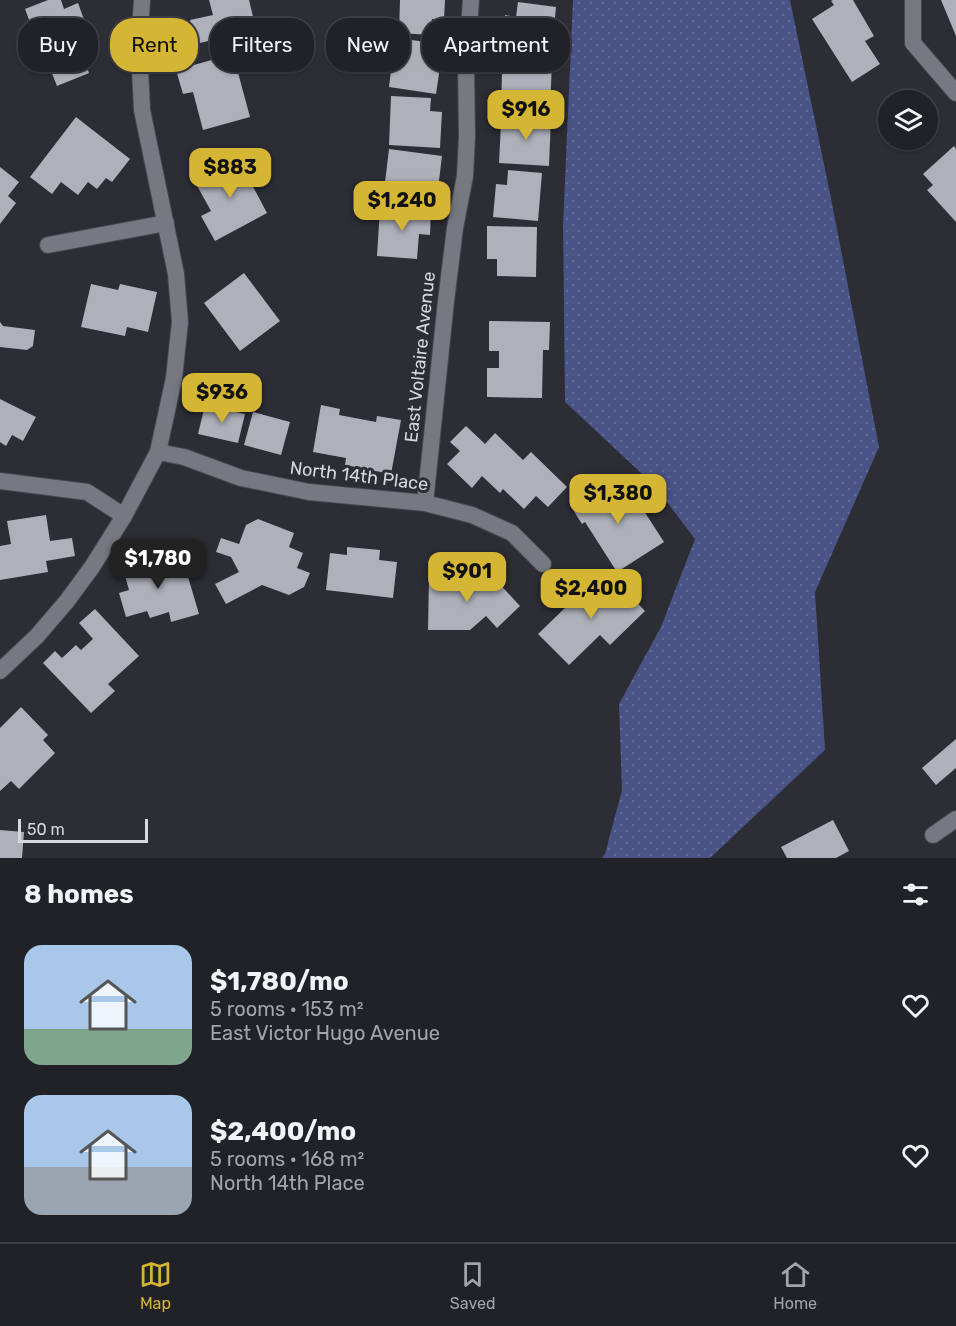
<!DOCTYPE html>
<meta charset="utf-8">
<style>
body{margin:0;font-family:Rubik,sans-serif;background:#292a30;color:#f1f3f6;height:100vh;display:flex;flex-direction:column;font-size:22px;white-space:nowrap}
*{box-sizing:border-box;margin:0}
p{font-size:20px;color:#a2a4a8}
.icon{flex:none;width:33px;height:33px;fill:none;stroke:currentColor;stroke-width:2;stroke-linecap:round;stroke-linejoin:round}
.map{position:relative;height:858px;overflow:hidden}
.details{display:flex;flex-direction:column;background:#212228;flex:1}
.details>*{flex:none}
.guide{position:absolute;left:18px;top:18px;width:600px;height:54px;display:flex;gap:12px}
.fabs{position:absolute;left:878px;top:90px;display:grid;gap:12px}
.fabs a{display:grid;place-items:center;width:60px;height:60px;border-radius:50%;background:#212228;box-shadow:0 2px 4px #0004,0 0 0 2px #3e3f45;font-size:30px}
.scale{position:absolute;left:18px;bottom:15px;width:130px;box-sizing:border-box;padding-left:6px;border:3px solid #d7d8dd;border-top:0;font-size:16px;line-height:21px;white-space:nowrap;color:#d7d8dd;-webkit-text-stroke:4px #2c2d35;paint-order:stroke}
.price{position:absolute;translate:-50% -51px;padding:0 14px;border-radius:12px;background:#d5b534;color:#111;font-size:20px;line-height:39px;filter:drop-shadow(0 2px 3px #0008)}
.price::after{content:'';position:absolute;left:50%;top:36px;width:18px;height:14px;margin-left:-9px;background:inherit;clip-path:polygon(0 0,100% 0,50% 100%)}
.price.current{background:#222;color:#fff}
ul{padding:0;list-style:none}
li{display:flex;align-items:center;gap:18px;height:150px;padding:0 24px}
li span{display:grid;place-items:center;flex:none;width:168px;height:120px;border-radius:18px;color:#555}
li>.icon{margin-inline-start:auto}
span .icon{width:72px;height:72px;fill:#fffc;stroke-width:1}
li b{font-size:26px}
h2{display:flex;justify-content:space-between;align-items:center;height:72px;padding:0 24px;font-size:26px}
.tag{padding:0 21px;border-radius:24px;background:#212228;box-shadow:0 2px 4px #0004,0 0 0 2px #3e3f45;font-size:21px;line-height:54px}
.tag.current{background:#d5b534;color:#111}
.tabs{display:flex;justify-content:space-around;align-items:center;height:84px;border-top:2px solid #3e3f45;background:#212228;font-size:16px;color:#a2a4a8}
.tabs a{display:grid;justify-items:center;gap:3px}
.tabs .current{color:#d5b534}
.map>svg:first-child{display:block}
.grass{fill:url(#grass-dots)}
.building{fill:#aeb0ba}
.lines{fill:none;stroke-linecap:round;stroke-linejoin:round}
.minor-casing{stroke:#47484e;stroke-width:18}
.minor{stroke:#777982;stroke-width:16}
.labels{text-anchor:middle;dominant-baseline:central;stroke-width:6;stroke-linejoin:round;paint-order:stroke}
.street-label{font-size:18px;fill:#d7d8dd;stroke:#2c2d35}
</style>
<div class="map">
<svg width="956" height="858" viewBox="0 0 956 858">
<defs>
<pattern id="grass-dots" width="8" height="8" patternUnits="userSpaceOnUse" patternTransform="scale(1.5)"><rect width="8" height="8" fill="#495385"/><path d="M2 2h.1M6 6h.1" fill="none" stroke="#626b96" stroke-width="1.8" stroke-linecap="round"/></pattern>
</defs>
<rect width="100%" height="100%" fill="#2c2d35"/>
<path class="grass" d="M573,0H790L831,198L879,447L815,592L825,750L710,858H602L605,854L622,790L619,704L661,627L695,539L654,485L565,402L563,225Z"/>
<g class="building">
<path d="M48,0H61L64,9L78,3L90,36L87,37L93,55L84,59L89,73L57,86L51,71L43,74L37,58L48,54L41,34L35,36L25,9Z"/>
<path d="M209,0H249L256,29L196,44L190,20L213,15Z"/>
<path d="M400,0H445L444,20L432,19L431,35L399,33Z"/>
<path d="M833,0H853L874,36L865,41L880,64L852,82L812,19L834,5L831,1Z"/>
<path d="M941,0H956V36Z"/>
<path d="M518,2L556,7L551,57L501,50L505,15L516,17Z"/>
<path d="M395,38L427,42L425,52L442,54L436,94L389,87Z"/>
<path d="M233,54L250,117L203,130L193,92L183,94L176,70Z"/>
<path d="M516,60L552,61L550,110L501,108L502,73L516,74Z"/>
<path d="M391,96L431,98L430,111L442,112L440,148L389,145Z"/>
<path d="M514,115L551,117L549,166L499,163L501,123L513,124Z"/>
<path d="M76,117L130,159L112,182L106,178L97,189L88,182L78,195L61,182L52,194L30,177Z"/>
<path d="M954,146L956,149V222L927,190L933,185L923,174Z"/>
<path d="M389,149L442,156L436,205L383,199Z"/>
<path d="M243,156L254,176L249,179L267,213L215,241L201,216L211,211L195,182Z"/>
<path d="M0,167L19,182L8,196L16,203L0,224Z"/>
<path d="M508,170L542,173L538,221L493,217L496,184L507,185Z"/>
<path d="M380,208L431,211L430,235L419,234L417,259L377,256Z"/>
<path d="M487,226L537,227L536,277L497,276V259H487Z"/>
<path d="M244,273L280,321L240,351L204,303Z"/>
<path d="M91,284L118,290L120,284L157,292L148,332L127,327L125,336L81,327Z"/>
<path d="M489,321L550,322L549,350H543L542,398L487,397V368H499V351H489Z"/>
<path d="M0,322L3,326L35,330L33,346L27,350L0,347Z"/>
<path d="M0,399L36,417L23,441L12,435L6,446L0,442Z"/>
<path d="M205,405L245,414L238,443L198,434Z"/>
<path d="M321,405L340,409L339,415L376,422L377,416L401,420L391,474L345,465L346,458L313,452Z"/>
<path d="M253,412L290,422L281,455L244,445Z"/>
<path d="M466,426L485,444L495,433L523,460L531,452L567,487L548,507L536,496L524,509L503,489L500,493L482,476L472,488L447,464L460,451L450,442Z"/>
<path d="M605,482L617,500L631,491L664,542L617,572L585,522L582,524L570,505Z"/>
<path d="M46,515L50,541L72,538L75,556L46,561L48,572L0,580V546L11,544L7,521Z"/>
<path d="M258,519L294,533L289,547L303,553L297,568L310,573L304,587L289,595L262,585L226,604L215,584L239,572L231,557L216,552L221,538L239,544L246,525Z"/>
<path d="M347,547L380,550L379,560L397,562L393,598L326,590L330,553L347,555Z"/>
<path d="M173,555L178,572L186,570L199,614L171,622L169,612L150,618L147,611L126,617L119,593L129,590L122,565L154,556L155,561Z"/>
<path d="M481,567L485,572L476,580L483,588L494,578L520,606L497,628L486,616L470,630H428L429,576L462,577L466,581Z"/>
<path d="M597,577L611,592L619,584L645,611L610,645L600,635L569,665L538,634Z"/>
<path d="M95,609L139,656L108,684L115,691L91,713L43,663L55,651L62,658L76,645L81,650L93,639L79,623Z"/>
<path d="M21,707L48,735L43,740L55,753L19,789L11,781L0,791V728Z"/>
<path d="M956,739V768L936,785L922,768Z"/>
<path d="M833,820L849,851L836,858H787L781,847Z"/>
<path d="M0,830L24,832L22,858H0Z"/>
</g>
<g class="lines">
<g class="minor-casing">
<g id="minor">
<path d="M913,0V43L956,93"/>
<path d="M48,245L166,223"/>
<path d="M158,452L184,457L241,478L309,492L425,503L472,515L512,533L543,564"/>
<path d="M0,481L87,492L124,516"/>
<path d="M425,503L446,301L455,228L465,176L467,136L466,66L471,0"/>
<path d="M0,671L37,636L67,601L92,567L124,516L158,452L174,378L180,322L176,274L142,110L139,48L142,0"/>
<path d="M933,835L956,819"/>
</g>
</g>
<use href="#minor" class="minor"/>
</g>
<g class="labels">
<g class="street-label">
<text transform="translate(420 357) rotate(-84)">East Voltaire Avenue</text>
<text transform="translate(359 476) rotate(7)">North 14th Place</text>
</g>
</g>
</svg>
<div class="fabs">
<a><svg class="icon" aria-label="layers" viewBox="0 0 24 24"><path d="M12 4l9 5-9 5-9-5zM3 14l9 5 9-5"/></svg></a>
</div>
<div class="scale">50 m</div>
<b class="price" style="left:526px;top:141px">$916</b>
<b class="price" style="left:230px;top:199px">$883</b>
<b class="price" style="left:402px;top:232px">$1,240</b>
<b class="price" style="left:222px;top:424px">$936</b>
<b class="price" style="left:618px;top:525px">$1,380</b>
<b class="price current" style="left:158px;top:590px">$1,780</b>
<b class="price" style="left:467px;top:603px">$901</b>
<b class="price" style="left:591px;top:620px">$2,400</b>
<div class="guide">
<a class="tag">Buy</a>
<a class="tag current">Rent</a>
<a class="tag">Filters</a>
<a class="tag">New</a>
<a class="tag">Apartment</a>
</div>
</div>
<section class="details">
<h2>8 homes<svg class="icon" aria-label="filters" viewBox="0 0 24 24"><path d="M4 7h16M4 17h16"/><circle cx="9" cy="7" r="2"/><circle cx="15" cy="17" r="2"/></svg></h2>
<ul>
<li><span style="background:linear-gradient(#a9c7e8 70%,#7fa58c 0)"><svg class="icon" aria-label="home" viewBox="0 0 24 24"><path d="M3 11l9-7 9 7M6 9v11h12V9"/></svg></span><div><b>$1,780/mo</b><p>5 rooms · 153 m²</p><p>East Victor Hugo Avenue</p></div><svg class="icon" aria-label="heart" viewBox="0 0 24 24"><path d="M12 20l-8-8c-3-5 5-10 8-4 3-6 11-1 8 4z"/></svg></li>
<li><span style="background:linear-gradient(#a9c7e8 60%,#9aa5b1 0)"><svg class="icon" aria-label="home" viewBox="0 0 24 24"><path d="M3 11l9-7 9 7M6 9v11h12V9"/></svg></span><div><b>$2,400/mo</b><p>5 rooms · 168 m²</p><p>North 14th Place</p></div><svg class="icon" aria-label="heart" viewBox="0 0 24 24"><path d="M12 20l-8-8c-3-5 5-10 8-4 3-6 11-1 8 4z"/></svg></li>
</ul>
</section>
<nav class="tabs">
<a class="current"><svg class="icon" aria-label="map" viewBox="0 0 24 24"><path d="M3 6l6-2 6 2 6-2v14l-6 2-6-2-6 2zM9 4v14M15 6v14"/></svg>Map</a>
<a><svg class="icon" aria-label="saved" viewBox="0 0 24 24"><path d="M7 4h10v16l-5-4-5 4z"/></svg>Saved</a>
<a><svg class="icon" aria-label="home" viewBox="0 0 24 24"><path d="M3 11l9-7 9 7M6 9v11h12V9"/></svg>Home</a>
</nav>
